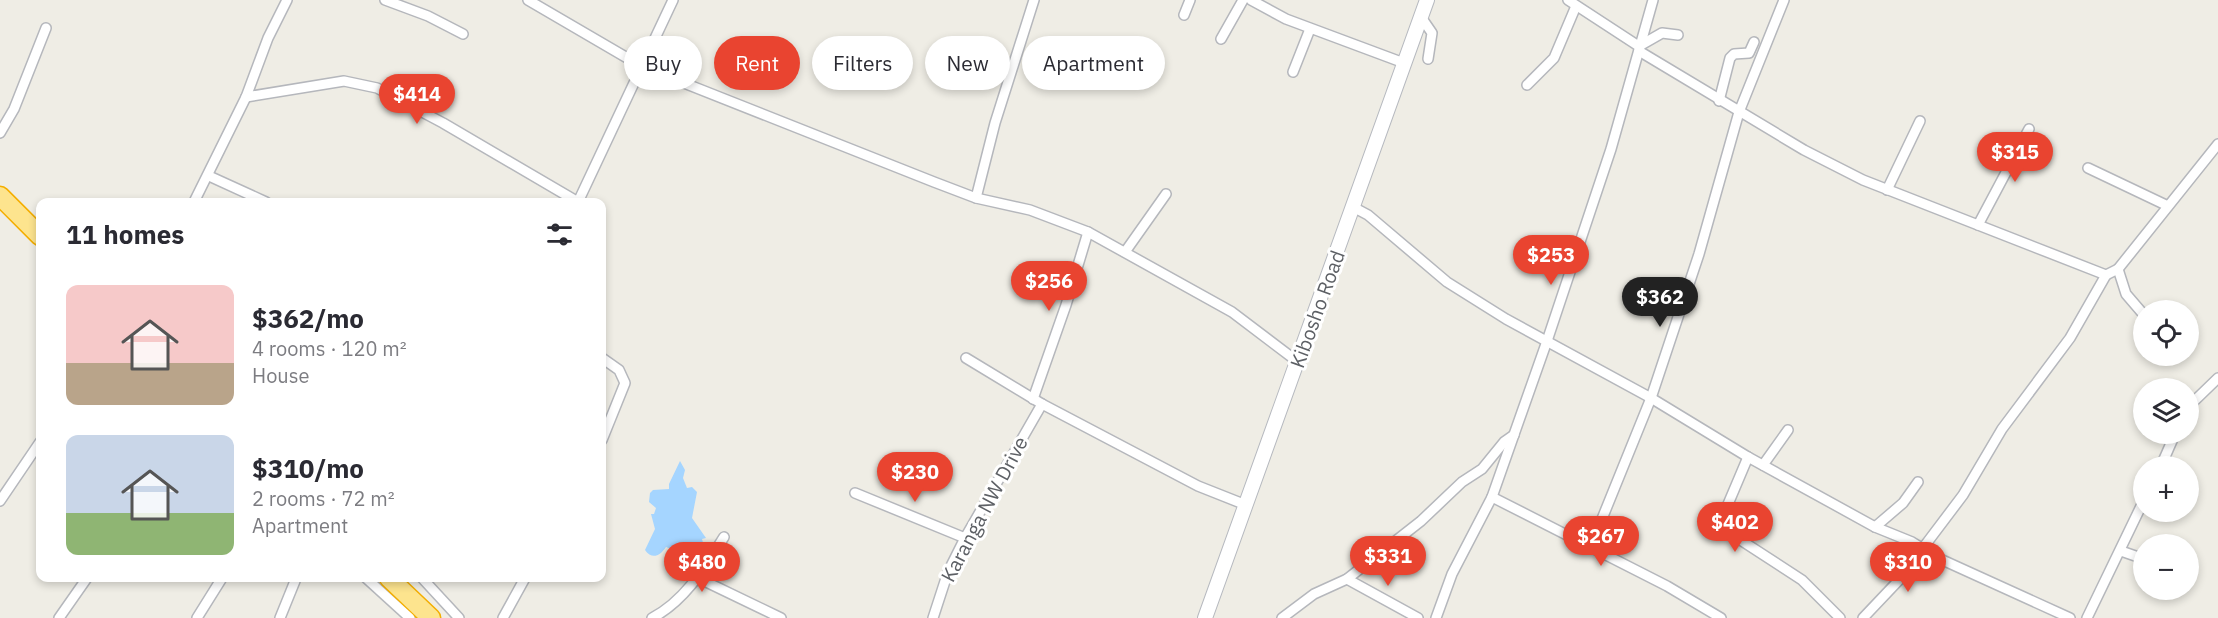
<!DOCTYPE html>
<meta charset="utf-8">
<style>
body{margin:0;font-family:"IBM Plex Sans",sans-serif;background:#f2f2f3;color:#2b2b33;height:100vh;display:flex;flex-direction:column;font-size:22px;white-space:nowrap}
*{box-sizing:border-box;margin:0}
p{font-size:20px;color:#7c7c81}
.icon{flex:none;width:33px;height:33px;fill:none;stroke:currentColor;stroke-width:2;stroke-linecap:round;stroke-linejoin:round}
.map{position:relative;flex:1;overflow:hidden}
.drawer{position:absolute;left:36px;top:198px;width:570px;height:384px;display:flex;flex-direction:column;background:#fff;border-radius:12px;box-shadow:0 3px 9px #0003}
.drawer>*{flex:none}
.hud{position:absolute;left:624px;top:36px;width:570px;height:54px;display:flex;gap:12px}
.controls{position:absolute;left:2133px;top:300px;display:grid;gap:12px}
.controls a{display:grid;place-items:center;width:66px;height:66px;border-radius:50%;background:#fff;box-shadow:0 3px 9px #0003;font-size:30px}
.price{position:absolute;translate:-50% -51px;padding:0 14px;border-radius:21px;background:#e94430;color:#fff;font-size:20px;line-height:39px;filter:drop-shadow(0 2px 3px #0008)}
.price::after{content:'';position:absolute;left:50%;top:36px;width:18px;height:14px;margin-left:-9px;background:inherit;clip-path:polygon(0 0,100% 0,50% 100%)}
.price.active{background:#222;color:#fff}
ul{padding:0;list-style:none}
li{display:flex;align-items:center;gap:18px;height:150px;padding:0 30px}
li span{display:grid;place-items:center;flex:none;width:168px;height:120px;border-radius:12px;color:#555}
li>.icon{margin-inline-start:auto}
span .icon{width:72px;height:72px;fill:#fffc;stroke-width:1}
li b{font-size:26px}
h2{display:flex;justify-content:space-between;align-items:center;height:72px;padding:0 30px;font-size:26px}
.tag{padding:0 21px;border-radius:27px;background:#fff;box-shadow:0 3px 9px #0003;font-size:21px;line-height:54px}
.tag.active{background:#e94430;color:#fff}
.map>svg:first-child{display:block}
.water{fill:#a5d5ff}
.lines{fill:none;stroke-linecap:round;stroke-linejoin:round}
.street-casing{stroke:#b5b7bc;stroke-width:12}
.secondary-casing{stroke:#b6b9bf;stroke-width:16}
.highway-casing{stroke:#f4ae00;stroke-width:21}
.street{stroke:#fff;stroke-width:9}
.secondary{stroke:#fff;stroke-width:14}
.highway{stroke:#fde48e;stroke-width:18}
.labels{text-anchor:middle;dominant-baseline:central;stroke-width:6;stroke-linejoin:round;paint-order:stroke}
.street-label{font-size:20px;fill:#5d6065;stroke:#fff}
</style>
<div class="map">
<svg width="2218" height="618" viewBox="0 0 2218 618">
<rect width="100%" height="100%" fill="#efede5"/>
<path class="water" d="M680,461L685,470L683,478L687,488L692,487L697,492L692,518L706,538L702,539L705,550L700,557L692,547L688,549L682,545L676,551L666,547C660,556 652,560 645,550L655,529L651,514H654L656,508L649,502L650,493L653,490L669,489V484Z"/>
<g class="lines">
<g class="street-casing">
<g id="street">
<path d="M385,0L428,16L463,34"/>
<path d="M528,0L641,66L934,182L976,198L1030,210L1088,232L1232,312L1298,362"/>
<path d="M1251,0L1286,19L1404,63"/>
<path d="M1568,0L1640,47"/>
<path d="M1184,15L1190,0"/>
<path d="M1421,17L1432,33L1428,59"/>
<path d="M1221,39L1243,0"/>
<path d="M1641,45L1662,33L1678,35"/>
<path d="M1639,51L1804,150L1863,180L2106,275L2118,269L2218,144"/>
<path d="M1293,72L1310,29"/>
<path d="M1527,85L1554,58L1576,6"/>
<path d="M246,97L344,81L377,88L443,123L578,202"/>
<path d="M1719,101L1730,58L1734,54L1749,53L1754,42"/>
<path d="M0,133L14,109L46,28"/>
<path d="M2088,168L2168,206"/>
<path d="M209,176L266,202"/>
<path d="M1887,190L1920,121"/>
<path d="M976,198L995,123L1034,0"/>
<path d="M194,202L246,97L268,38L287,0"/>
<path d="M578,202L673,0"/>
<path d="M1353,207L1368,215L1447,282L1506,319L1651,398L1748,457L1875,527L1912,542L1938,558L2070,618"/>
<path d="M1978,225L2029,129"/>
<path d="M1125,252L1166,194"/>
<path d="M2118,269L2126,294L2144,315"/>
<path d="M602,358L619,370L625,383L602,440"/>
<path d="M966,358L1042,404L1198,486L1246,505"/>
<path d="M1033,399L1066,305L1088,232"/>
<path d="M2188,407L2218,378"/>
<path d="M1748,457L1723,516L1722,528L1802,580L1840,618"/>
<path d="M1763,465L1788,430"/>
<path d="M2161,466L2175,434"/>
<path d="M855,493L965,538"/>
<path d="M1492,497L1667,586L1721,618"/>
<path d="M0,501L40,442"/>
<path d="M1875,527L1903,503L1918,482"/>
<path d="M1591,546L1651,398L1699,254L1739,112L1784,0"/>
<path d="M2121,551L2144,559"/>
<path d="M366,578L410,618"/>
<path d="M422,578L459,618"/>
<path d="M698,578L781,618"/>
<path d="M1347,579L1418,618"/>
<path d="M59,618L87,578"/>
<path d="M197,618L222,578"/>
<path d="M280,618L295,581"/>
<path d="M503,618L525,578"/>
<path d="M652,618C685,601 705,567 724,537"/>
<path d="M933,618L948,572L965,538L1042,404"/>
<path d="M1282,618L1314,594L1347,579L1421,521L1462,482L1482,469L1504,442L1514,435"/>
<path d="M1436,618L1452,574L1492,497L1547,341L1611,149L1653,0"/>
<path d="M1863,618L1918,560L1923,548L1963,495L2002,429L2070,338L2106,275"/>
<path d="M2087,618L2144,500"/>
</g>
</g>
<g class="secondary-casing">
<path id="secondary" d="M1205,618L1427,0"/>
</g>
<g class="highway-casing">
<g id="highway">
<path d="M0,196L40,236"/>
<path d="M389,578L431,618"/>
</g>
</g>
<use href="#street" class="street"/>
<use href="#secondary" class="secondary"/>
<use href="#highway" class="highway"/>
</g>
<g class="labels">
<g class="street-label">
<text transform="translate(1317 309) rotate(-70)">Kibosho Road</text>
<text transform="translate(984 509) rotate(-62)">Karanga NW Drive</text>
</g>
</g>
</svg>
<div class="controls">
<a><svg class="icon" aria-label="locate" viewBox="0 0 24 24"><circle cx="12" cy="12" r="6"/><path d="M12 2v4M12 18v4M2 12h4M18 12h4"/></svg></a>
<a><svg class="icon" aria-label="layers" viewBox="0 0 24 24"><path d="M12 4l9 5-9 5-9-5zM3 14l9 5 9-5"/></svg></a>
<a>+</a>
<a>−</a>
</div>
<b class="price" style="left:417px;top:125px">$414</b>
<b class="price" style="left:2015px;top:183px">$315</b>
<b class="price" style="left:1551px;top:286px">$253</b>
<b class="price" style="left:1049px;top:312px">$256</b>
<b class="price active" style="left:1660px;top:328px">$362</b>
<b class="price" style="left:915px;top:503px">$230</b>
<b class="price" style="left:1735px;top:553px">$402</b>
<b class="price" style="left:1601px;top:567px">$267</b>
<b class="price" style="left:1388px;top:587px">$331</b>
<b class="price" style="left:702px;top:593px">$480</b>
<b class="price" style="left:1908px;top:593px">$310</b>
<div class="hud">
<a class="tag">Buy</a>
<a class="tag active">Rent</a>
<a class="tag">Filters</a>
<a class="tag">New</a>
<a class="tag">Apartment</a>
</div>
<section class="drawer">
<h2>11 homes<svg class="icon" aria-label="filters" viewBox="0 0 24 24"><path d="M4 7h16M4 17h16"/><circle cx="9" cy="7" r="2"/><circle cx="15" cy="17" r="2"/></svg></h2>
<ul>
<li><span style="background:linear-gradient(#f6c9c9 65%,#b9a48a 0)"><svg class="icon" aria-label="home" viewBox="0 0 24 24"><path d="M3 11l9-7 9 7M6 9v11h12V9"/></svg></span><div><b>$362/mo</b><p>4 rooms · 120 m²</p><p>House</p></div></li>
<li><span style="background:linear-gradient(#c9d6e8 65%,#8fb573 0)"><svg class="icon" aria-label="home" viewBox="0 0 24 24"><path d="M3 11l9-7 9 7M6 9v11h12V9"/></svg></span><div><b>$310/mo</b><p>2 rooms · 72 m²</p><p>Apartment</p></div></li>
</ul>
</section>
</div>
